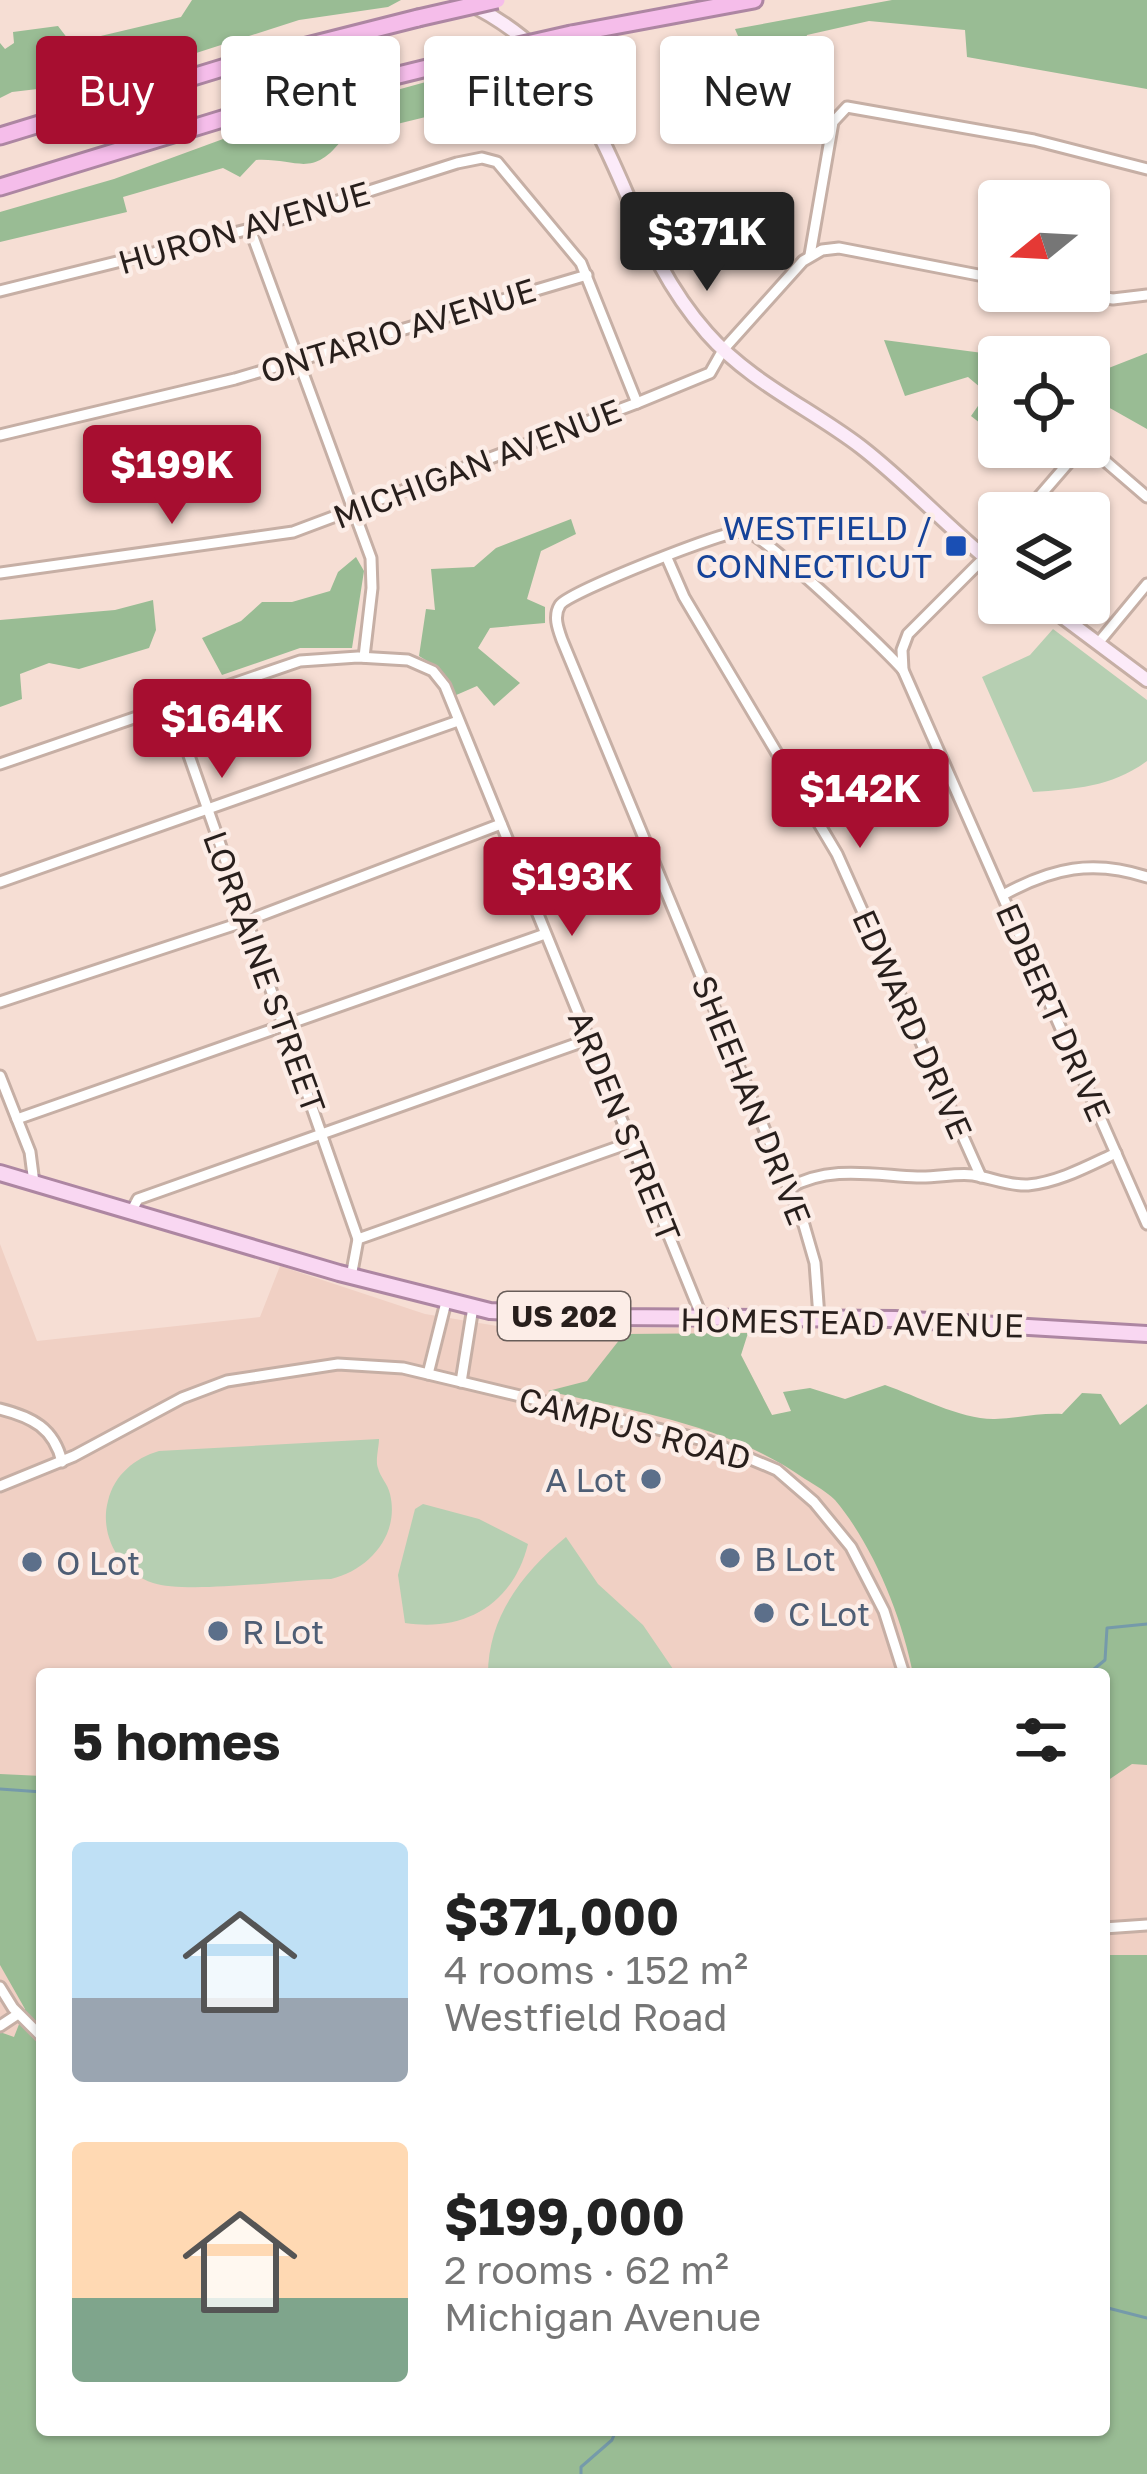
<!DOCTYPE html>
<meta charset="utf-8">
<style>
body{margin:0;font-family:"Golos Text",sans-serif;background:#f6f6f6;color:#222;height:100vh;display:flex;flex-direction:column;font-size:45px;white-space:nowrap}
*{box-sizing:border-box;margin:0}
p{font-size:39px;color:#767676}
.icon{flex:none;width:66px;height:66px;fill:none;stroke:currentColor;stroke-width:2;stroke-linecap:round;stroke-linejoin:round}
.map{position:relative;flex:1;overflow:hidden}
.sheet{position:absolute;left:36px;top:1668px;width:1074px;height:768px;display:flex;flex-direction:column;background:#fff;border-radius:12px;box-shadow:0 3px 9px #0004}
.sheet>*{flex:none}
.banner{position:absolute;left:36px;top:36px;width:1077px;height:108px;display:flex;gap:24px}
.needle{width:78px;rotate:252deg}
.tools{position:absolute;left:978px;top:180px;display:grid;gap:24px}
.tools a{display:grid;place-items:center;width:132px;height:132px;border-radius:12px;background:#fff;box-shadow:0 3px 9px #0004;font-size:60px}
.price{position:absolute;translate:-50% -102px;padding:0 27px;border-radius:12px;background:#a70e30;color:#fff;font-size:39px;line-height:78px;filter:drop-shadow(0 3px 6px #0008)}
.price::after{content:'';position:absolute;left:50%;top:72px;width:36px;height:27px;margin-left:-18px;background:inherit;clip-path:polygon(0 0,100% 0,50% 100%)}
.price.selected{background:#222;color:#fff}
ul{padding:0;list-style:none}
li{display:flex;align-items:center;gap:36px;height:300px;padding:0 36px}
li span{display:grid;place-items:center;flex:none;width:336px;height:240px;border-radius:12px;color:#555}
li>.icon{margin-inline-start:auto}
span .icon{width:144px;height:144px;fill:#fffc;stroke-width:1}
li b{font-size:51px}
h2{display:flex;justify-content:space-between;align-items:center;height:144px;padding:0 36px;font-size:51px}
.tag{padding:0 42px;border-radius:12px;background:#fff;box-shadow:0 3px 9px #0004;font-size:42px;line-height:108px}
.tag.selected{background:#a70e30;color:#fff}
.map>svg:first-child{display:block}
.built{fill:#f0d0c4}
.green{fill:#b6cfb2}
.forest{fill:#99bc94}
.lines{fill:none;stroke-linecap:round;stroke-linejoin:round}
.stream{stroke:#759aaa;stroke-width:3}
.street-casing{stroke:#c6afa5;stroke-width:15}
.secondary-casing{stroke:#c6afa5;stroke-width:18}
.primary-casing{stroke:#ad86a2;stroke-width:20}
.highway-casing{stroke:#ad86a2;stroke-width:21}
.street{stroke:#fff;stroke-width:9}
.secondary{stroke:#fcebf9;stroke-width:12}
.primary{stroke:#f9d7f2;stroke-width:14}
.highway{stroke:#f5bdea;stroke-width:15}
.highway-bridge-casing{stroke:#ad86a2;stroke-width:21;stroke-linecap:butt}
.highway-bridge{stroke:#f5bdea;stroke-width:15}
.transit-dot{fill:#1a4fb4;stroke:#fcede7;stroke-width:4.5}
.service-dot{fill:#5c6f8a;stroke:#fcede7;stroke-width:4.5}
.labels{text-anchor:middle;dominant-baseline:central;stroke-width:9;stroke-linejoin:round;paint-order:stroke}
.shield{fill:#fcede7;stroke:#685d59;stroke-width:3}
.shield-label{font-size:30px;font-weight:bold;fill:#281f1c}
.street-label{font-size:33px;fill:#281f1c;stroke:#fcede7}
.transit-label{font-size:33px;fill:#164399;stroke:#fcede7;text-anchor:end}
.service-label{font-size:33px;fill:#4e5e75;stroke:#fcede7;text-anchor:start}
</style>
<div class="map">
<svg width="1147" height="2474" viewBox="0 0 1147 2474">
<rect width="100%" height="100%" fill="#f6ded4"/>
<path class="built" d="M0,1244L37,1341L260,1317L280,1266L425,1314L509,1328H727L787,1444L1147,1447V2179L1104,2196V1674H42V2430L0,2447Z"/>
<g class="green">
<path d="M1053,629L1147,700V761C1112,787 1075,789 1033,792L982,677L1030,655Z"/>
<path d="M379,1439C379,1447 375,1461 378,1468C380,1477 388,1484 390,1494C400,1535 369,1570 331,1579C290,1580 187,1594 153,1583C119,1572 99,1534 108,1501C114,1475 135,1458 159,1451Z"/>
<path d="M423,1504L479,1519L528,1544C513,1604 465,1632 405,1623L398,1575L415,1509Z"/>
<path d="M566,1537L598,1584L643,1625L673,1669L671,1674H488C488,1617 523,1572 566,1537Z"/>
</g>
<g class="forest">
<path d="M192,0H401L388,7L299,20L162,64L63,86L12,92L0,98V43L5,49L14,43L13,32L58,26L71,43L181,17Z"/>
<path d="M892,0H1147V89L967,57L965,30L869,21L807,35L802,51L750,64L735,29Z"/>
<path d="M433,80L442,113L344,137C312,180 299,158 256,160L240,177L223,168L123,197L127,212L0,242V212L114,179L234,135Z"/>
<path d="M884,340L1013,357H999V430L994,434L971,416L987,393L968,377L905,396Z"/>
<path d="M1147,353V429L1108,407L1089,423V368L1101,371Z"/>
<path d="M571,519L576,534L541,551L527,599L545,607V623L490,628L478,648L520,683L494,706L477,686L454,696L440,669L419,656L426,609L435,610L431,569L474,567L496,548Z"/>
<path d="M356,557L364,571L352,648H300L222,675L202,638L241,621L262,602H292L330,591L338,572Z"/>
<path d="M153,600L156,630L149,648L79,669L49,663L20,674L22,699L0,707V620L115,610Z"/>
<path d="M748,1333L741,1355L772,1415L791,1411L783,1392L810,1388L845,1399L885,1385C917,1396 962,1420 995,1419C1018,1418 1039,1413 1062,1414L1082,1393L1101,1394L1120,1425L1147,1404V1765L1132,1764L1104,1783V1674H913C902,1617 873,1545 835,1500C827,1492 815,1485 805,1479C728,1425 637,1412 548,1391L587,1381L624,1334Z"/>
<path d="M0,1774L42,1776V2430H1104V1955H1147V2474H0V2032L14,2037L25,2009L0,1965Z"/>
</g>
<g class="lines">
<g class="stream">
<path d="M1088,1674L1105,1660L1107,1628L1147,1624"/>
<path d="M0,1789L42,1792"/>
<path d="M1104,2307L1147,2318"/>
<path d="M581,2474V2467L612,2440L616,2430"/>
</g>
<g class="street-casing">
<g id="street">
<path d="M250,229L371,558L372,588L364,657"/>
<path d="M810,255L833,122L847,107L1034,140L1147,169"/>
<path d="M0,291L250,229L457,163L482,158L497,162L581,263L637,403"/>
<path d="M1059,291L1113,299L1147,295"/>
<path d="M0,435L235,379L587,275"/>
<path d="M1089,447L1147,497"/>
<path d="M1025,513L1082,447"/>
<path d="M999,543L908,634L902,650L903,670L1147,1224"/>
<path d="M667,558L684,597L837,854L981,1177"/>
<path d="M0,573L293,532L637,403L710,373L723,350L803,261L822,250L839,248L999,279"/>
<path d="M1099,642L1147,584"/>
<path d="M171,704L358,1239"/>
<path d="M0,764L300,661L358,657L408,660L433,671L445,686L702,1317"/>
<path d="M0,882L458,721"/>
<path d="M1003,895C1052,868 1093,859 1147,877"/>
<path d="M0,1002L246,921L501,824"/>
<path d="M0,1076L30,1152L34,1183"/>
<path d="M17,1119L545,934"/>
<path d="M789,1188C829,1165 873,1175 917,1177C936,1178 954,1173 973,1175C992,1178 1008,1186 1028,1185C1059,1182 1088,1166 1116,1153"/>
<path d="M131,1212L138,1199L590,1039"/>
<path d="M351,1277L358,1239L632,1142"/>
<path d="M819,1317L815,1263L804,1225L562,640C558,629 553,616 560,605C569,592 730,528 745,531C765,535 885,649 903,670"/>
<path d="M428,1374L446,1302"/>
<path d="M461,1382L473,1307"/>
<path d="M0,1409C32,1417 54,1428 62,1462"/>
<path d="M0,1486L74,1456L182,1398L227,1381L338,1364L403,1368L708,1441L777,1470L814,1502L851,1547L884,1611L904,1674"/>
<path d="M1104,1928L1147,1925"/>
<path d="M0,1987L13,2008L42,2037"/>
<path d="M0,2026L18,2014"/>
</g>
</g>
<g class="secondary-casing">
<g id="secondary">
<path d="M462,0C627,79 605,217 707,333C751,383 810,408 861,447C910,485 951,531 999,569"/>
<path d="M1044,603L1147,680"/>
</g>
</g>
<g class="primary-casing">
<path id="primary" d="M0,1173L339,1273L490,1311L606,1317L895,1319L1147,1334"/>
</g>
<g class="highway-casing">
<g id="highway">
<path d="M571,34L754,0"/>
<path d="M0,136L232,65L418,18"/>
<path d="M0,187L232,116L492,52"/>
</g>
</g>
<use href="#street" class="street"/>
<use href="#secondary" class="secondary"/>
<use href="#primary" class="primary"/>
<use href="#highway" class="highway"/>
<g class="highway-bridge-casing">
<g id="highway-bridge">
<path d="M418,18L497,0"/>
<path d="M492,52L571,34"/>
</g>
</g>
<use href="#highway-bridge" class="highway-bridge"/>
</g>
<rect class="transit-dot" x="944" y="534" width="24" height="24" rx="6"/>
<g class="service-dot">
<circle cx="651" cy="1479" r="12"/>
<circle cx="730" cy="1558" r="12"/>
<circle cx="32" cy="1562" r="12"/>
<circle cx="764" cy="1613" r="12"/>
<circle cx="218" cy="1631" r="12"/>
</g>
<g class="labels">
<rect class="shield" x="498" y="1292" width="132" height="48" rx="9"/>
<g class="shield-label">
<text x="564" y="1316">US 202</text>
</g>
<g class="street-label">
<text transform="translate(244 227) rotate(-16)">HURON AVENUE</text>
<text transform="translate(398 330) rotate(-17)">ONTARIO AVENUE</text>
<text transform="translate(477 463) rotate(-21)">MICHIGAN AVENUE</text>
<text transform="translate(265 972) rotate(70)">LORRAINE STREET</text>
<text transform="translate(1054 1012) rotate(66)">EDBERT DRIVE</text>
<text transform="translate(913 1024) rotate(66)">EDWARD DRIVE</text>
<text transform="translate(752 1100) rotate(68)">SHEEHAN DRIVE</text>
<text transform="translate(625 1126) rotate(68)">ARDEN STREET</text>
<text transform="translate(852 1322) rotate(1)">HOMESTEAD AVENUE</text>
<text transform="translate(635 1428) rotate(15)">CAMPUS ROAD</text>
</g>
<g class="transit-label">
<text x="932" y="527">WESTFIELD /<tspan x="932" dy="38">CONNECTICUT</tspan></text>
</g>
<g class="service-label">
<text x="627" y="1479" text-anchor="end">A Lot</text>
<text x="754" y="1558">B Lot</text>
<text x="56" y="1562">O Lot</text>
<text x="788" y="1613">C Lot</text>
<text x="242" y="1631">R Lot</text>
</g>
</g>
</svg>
<div class="tools">
<a><svg class="needle" viewBox="-14 -14 28 28"><path d="M0-13l5 13h-10z" fill="#e53935"/><path d="M0 13l5-13h-10z" fill="#767676"/></svg></a>
<a><svg class="icon" aria-label="locate" viewBox="0 0 24 24"><circle cx="12" cy="12" r="6"/><path d="M12 2v4M12 18v4M2 12h4M18 12h4"/></svg></a>
<a><svg class="icon" aria-label="layers" viewBox="0 0 24 24"><path d="M12 4l9 5-9 5-9-5zM3 14l9 5 9-5"/></svg></a>
</div>
<b class="price selected" style="left:707px;top:294px">$371K</b>
<b class="price" style="left:172px;top:527px">$199K</b>
<b class="price" style="left:222px;top:781px">$164K</b>
<b class="price" style="left:860px;top:851px">$142K</b>
<b class="price" style="left:572px;top:939px">$193K</b>
<div class="banner">
<a class="tag selected">Buy</a>
<a class="tag">Rent</a>
<a class="tag">Filters</a>
<a class="tag">New</a>
</div>
<section class="sheet">
<h2>5 homes<svg class="icon" aria-label="filters" viewBox="0 0 24 24"><path d="M4 7h16M4 17h16"/><circle cx="9" cy="7" r="2"/><circle cx="15" cy="17" r="2"/></svg></h2>
<ul>
<li><span style="background:linear-gradient(#bfe0f5 65%,#9aa5b1 0)"><svg class="icon" aria-label="home" viewBox="0 0 24 24"><path d="M3 11l9-7 9 7M6 9v11h12V9"/></svg></span><div><b>$371,000</b><p>4 rooms · 152 m²</p><p>Westfield Road</p></div></li>
<li><span style="background:linear-gradient(#ffd9b3 65%,#7fa58c 0)"><svg class="icon" aria-label="home" viewBox="0 0 24 24"><path d="M3 11l9-7 9 7M6 9v11h12V9"/></svg></span><div><b>$199,000</b><p>2 rooms · 62 m²</p><p>Michigan Avenue</p></div></li>
</ul>
</section>
</div>
